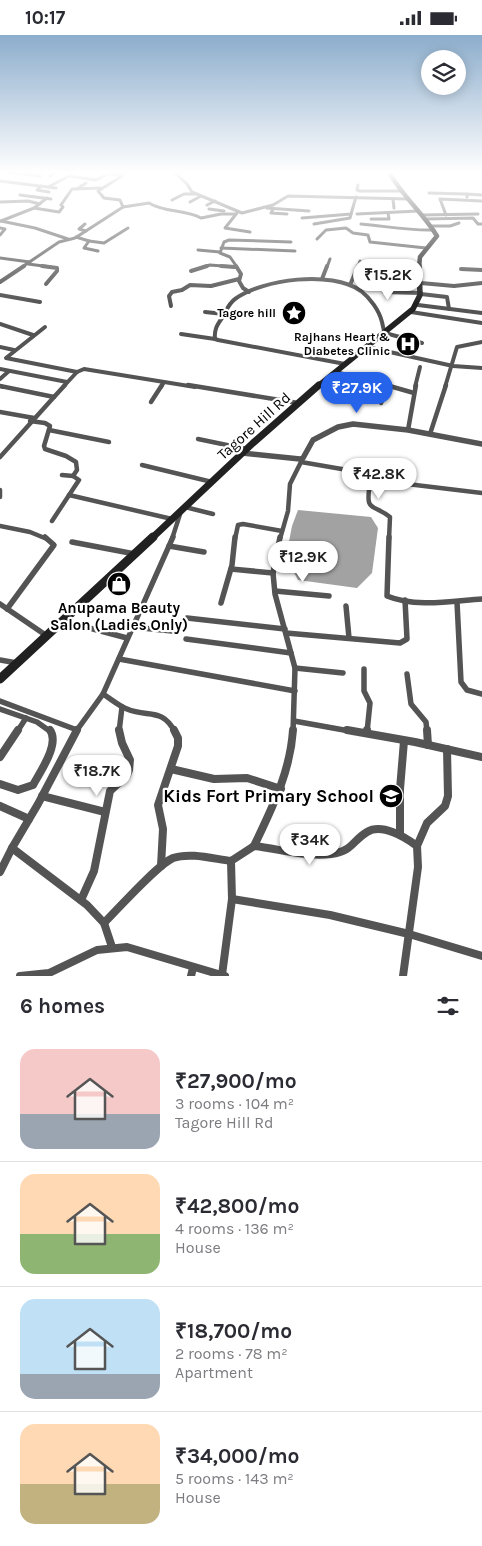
<!DOCTYPE html>
<meta charset="utf-8">
<style>
body{margin:0;font-family:Karla,sans-serif;background:#f7f7f7;color:#2b2b33;height:100vh;display:flex;flex-direction:column;font-size:19px;white-space:nowrap}
*{box-sizing:border-box;margin:0}
p{font-size:16px;color:#7c7c81}
.icon{flex:none;width:28px;height:28px;fill:none;stroke:currentColor;stroke-width:2;stroke-linecap:round;stroke-linejoin:round}
.map{position:relative;height:941px;overflow:hidden}
.side{display:flex;flex-direction:column;background:#fff;flex:1}
.side>*{flex:none}
.fabs{position:absolute;left:421px;top:15px;display:grid;gap:10px}
.fabs a{display:grid;place-items:center;width:45px;height:45px;border-radius:50%;background:#fff;box-shadow:0 2px 12px #0003;font-size:25px}
.price{position:absolute;translate:-50% -42px;padding:0 11px;border-radius:18px;background:#fff;color:#222;font-size:16px;line-height:32px;filter:drop-shadow(0 1px 2px #0008)}
.price::after{content:'';position:absolute;left:50%;top:30px;width:15px;height:11px;margin-left:-8px;background:inherit;clip-path:polygon(0 0,100% 0,50% 100%)}
.price.selected{background:#2563eb;color:#fff}
ul{padding:0;list-style:none}
li{display:flex;align-items:center;gap:15px;height:125px;padding:0 20px}
li+li{border-top:1px solid #e1e1e2}
li span{display:grid;place-items:center;flex:none;width:140px;height:100px;border-radius:15px;color:#555}
li>.icon{margin-inline-start:auto}
span .icon{width:60px;height:60px;fill:#fffc;stroke-width:1}
li b{font-size:21px}
h2{display:flex;justify-content:space-between;align-items:center;height:60px;padding:0 20px;font-size:21px}
.status{display:flex;justify-content:space-between;align-items:center;height:35px;padding:0 25px;background:#fff;direction:ltr}
.status svg{height:14px;fill:currentColor}
.map>svg:first-child{display:block}
.water{fill:#a2a2a2}
.lines{fill:none;stroke-linecap:round;stroke-linejoin:round}
.minor-far4{stroke:#545454;stroke-width:3}
.minor-far3{stroke:#545454;stroke-width:4}
.minor-far2{stroke:#545454;stroke-width:4.5}
.minor-far1{stroke:#545454;stroke-width:5.5}
.minor{stroke:#545454;stroke-width:8}
.tertiary{stroke:#545454;stroke-width:5.5}
.secondary-far3{stroke:#212121;stroke-width:4.5}
.secondary-far2{stroke:#212121;stroke-width:5.5}
.secondary-far1{stroke:#212121;stroke-width:7}
.secondary{stroke:#212121;stroke-width:9}
.labels{text-anchor:middle;dominant-baseline:central;stroke-width:4.5;stroke-linejoin:round;paint-order:stroke}
.far-poi-label{font-size:12px;font-weight:bold;fill:#000;stroke:#fff;text-anchor:end}
.street-label{font-size:15px;fill:#000;stroke:#fff}
.poi-label{font-size:15px;font-weight:bold;fill:#000;stroke:#fff}
.near-poi-label{font-size:18px;font-weight:bold;fill:#000;stroke:#fff;text-anchor:end}
</style>
<div class="status"><b>10:17</b><svg viewBox="0 0 49 12"><path d="M0 12V9h3v3zM5 12V6h3v6zM10 12V3h3v9zM15 12V0h3v12zM26 1h20v11H26zM47 4h2v5h-2z"/></svg></div>
<div class="map">
<svg width="482" height="941" viewBox="0 0 482 941">
<rect width="100%" height="100%" fill="#fff"/>
<path class="water" d="M298,475L371,482L378,493L372,538L357,553L298,545L286,522L292,491Z"/>
<g class="lines">
<g class="minor-far4">
<path d="M7,137L40,141"/>
<path d="M174,137L187,149L192,157L242,178L273,170L288,161L409,164"/>
<path d="M108,138L117,140L126,137"/>
<path d="M121,139L122,141L98,156L104,163L120,165L123,172"/>
<path d="M50,141L56,137"/>
<path d="M0,146L56,153"/>
<path d="M358,150L357,155L360,156H401"/>
<path d="M41,151L37,155L49,157"/>
<path d="M48,152L69,141L96,145L109,138"/>
<path d="M77,154L86,148"/>
<path d="M429,158L467,159"/>
<path d="M20,160L51,164"/>
<path d="M467,162V159L482,160"/>
<path d="M393,164L394,173"/>
<path d="M172,165L184,159H195"/>
<path d="M0,167L28,166L40,169"/>
<path d="M190,167L201,161"/>
<path d="M207,170L215,166"/>
<path d="M34,173L59,177L63,172L61,170L72,154L100,153"/>
<path d="M267,173L309,176"/>
<path d="M209,174L224,176"/>
<path d="M273,174L271,178L287,179"/>
<path d="M237,178L225,193L250,197"/>
<path d="M357,179L418,176"/>
<path d="M421,180L478,179"/>
<path d="M446,180L440,164L482,166"/>
<path d="M302,183L351,179L356,162"/>
<path d="M371,184H389L388,178"/>
<path d="M425,184L473,183L478,189H482"/>
<path d="M1,186L35,193L68,204"/>
<path d="M1,186L34,173L47,163"/>
<path d="M85,189L79,194L86,196"/>
<path d="M314,189L350,183L351,179"/>
<path d="M361,189C385,191 410,196 434,195"/>
<path d="M431,191H450L459,188"/>
<path d="M0,193L5,194L0,200"/>
<path d="M76,202L89,206L84,213L98,216"/>
<path d="M317,204L326,195L346,193L353,198L368,200L370,207L426,213"/>
<path d="M89,206L104,208L128,193"/>
<path d="M221,213L295,216"/>
<path d="M198,215L220,217"/>
<path d="M0,223L30,227"/>
<path d="M28,229L51,232"/>
<path d="M380,231L389,232"/>
<path d="M22,232L59,207L75,203L123,172L149,168C165,178 185,174 201,183L221,179H235"/>
<path d="M203,232L210,230L235,232"/>
<path d="M237,232L230,222L220,218L224,207L229,205L291,207"/>
<path d="M327,232L330,224"/>
<path d="M358,232L360,226"/>
</g>
<g class="minor-far3">
<path d="M42,231L57,233V236L46,249"/>
<path d="M221,231L235,232"/>
<path d="M236,231L241,239L239,246L243,253L249,257"/>
<path d="M380,231L419,236"/>
<path d="M461,234L482,235"/>
<path d="M191,236L207,231"/>
<path d="M380,242L384,257L421,258"/>
<path d="M322,244L327,231"/>
<path d="M0,247L24,231"/>
<path d="M421,248L454,251L482,248"/>
<path d="M350,250L358,231"/>
<path d="M421,259L447,262L449,274"/>
<path d="M0,260L40,267"/>
<path d="M418,270L482,278"/>
<path d="M171,271L169,261L172,257L182,255L190,250L211,251L239,244"/>
<path d="M205,277L224,279"/>
<path d="M411,277L482,288"/>
<path d="M0,289L33,300"/>
<path d="M45,292L6,323L77,337"/>
<path d="M181,299L215,304"/>
<path d="M0,312L14,315"/>
<path d="M367,312L453,331L482,333"/>
<path d="M345,329L218,305L215,304C214,295 217,290 222,283C226,276 229,268 235,264C263,244 331,235 361,256C370,263 379,275 382,287C383,291 383,294 385,298L422,308"/>
<path d="M0,334L67,347"/>
<path d="M336,337L391,352"/>
<path d="M0,344L9,336"/>
<path d="M0,351L3,352"/>
<path d="M63,352L77,337L84,334L195,352"/>
<path d="M161,352L164,347"/>
<path d="M415,352L420,332"/>
<path d="M445,352L457,312L482,307"/>
</g>
<g class="minor-far2">
<path d="M188,350L298,368"/>
<path d="M386,350L414,358"/>
<path d="M0,351L54,362L65,350"/>
<path d="M151,367L162,350"/>
<path d="M381,368L387,352"/>
<path d="M0,377L34,383"/>
<path d="M30,386L45,388L50,391L44,411L45,414L66,421L76,427L77,435L73,441"/>
<path d="M49,395L109,407"/>
<path d="M408,395L416,350"/>
<path d="M430,399L446,350"/>
<path d="M198,404L246,414"/>
<path d="M0,422L54,362"/>
<path d="M301,427L359,437L371,446"/>
<path d="M142,430L212,447"/>
<path d="M0,455V462"/>
<path d="M69,460L172,484"/>
<path d="M185,472L213,479"/>
<path d="M52,486L79,445L73,441L62,440"/>
<path d="M0,491L30,497L47,504"/>
<path d="M172,504L181,476"/>
<path d="M235,504L238,490L243,489L282,496"/>
<path d="M280,504L288,476L290,449L303,423"/>
<path d="M389,504L390,482C372,468 365,478 370,448L374,445L482,458"/>
</g>
<g class="minor-far1">
<path d="M280,502L273,538L275,559L295,633L293,697"/>
<path d="M389,502L387,561C416,573 452,566 482,564"/>
<path d="M72,507L135,519"/>
<path d="M169,511L204,517"/>
<path d="M231,534L273,538"/>
<path d="M275,556L329,561"/>
<path d="M457,567L461,647L467,655L482,659"/>
<path d="M221,568L232,530L235,502"/>
<path d="M0,569L47,601"/>
<path d="M346,571L349,603"/>
<path d="M7,574L54,510L45,502"/>
<path d="M187,583L285,594"/>
<path d="M63,586L127,603"/>
<path d="M132,592L172,596"/>
<path d="M286,598L400,608L407,604L405,565"/>
<path d="M186,604L291,618"/>
<path d="M119,624L295,656"/>
<path d="M0,625L17,628"/>
<path d="M295,633L343,638"/>
<path d="M364,634V656L370,668L367,697"/>
<path d="M407,639L411,669L426,687L427,697"/>
<path d="M103,659L173,502"/>
<path d="M0,666L77,695L76,697"/>
<path d="M0,674L37,687L51,697"/>
<path d="M294,686L355,697"/>
<path d="M77,695L103,659C111,664 119,671 127,674C148,683 162,672 175,697"/>
<path d="M17,697L26,683"/>
<path d="M119,697L122,672"/>
</g>
<g class="minor">
<path d="M77,695L38,769L12,813L87,870L104,888L112,912"/>
<path d="M347,695L415,707L482,722"/>
<path d="M427,695L428,710"/>
<path d="M367,698V695"/>
<path d="M0,722L18,695"/>
<path d="M171,734L214,744L247,743L281,754"/>
<path d="M0,749L18,755L33,750C40,737 60,709 50,695"/>
<path d="M42,761L105,777"/>
<path d="M0,771L29,784"/>
<path d="M400,799V754L404,706"/>
<path d="M254,811C272,773 290,738 293,695"/>
<path d="M417,811L427,788L445,771L448,761L447,714"/>
<path d="M161,831L163,794L158,770L178,711V703L174,695"/>
<path d="M0,837L12,813"/>
<path d="M232,864L330,880L409,899L482,921"/>
<path d="M81,865L94,836L110,756L127,740L129,735L130,725L122,708L119,695"/>
<path d="M104,888C118,874 157,830 173,823C190,817 214,824 231,826L254,811C280,814 305,822 331,819C353,816 352,806 367,797C382,788 405,802 417,811L418,832L403,941"/>
<path d="M222,940L232,864L231,826"/>
<path d="M20,941L49,938L97,915L127,912L225,941"/>
<path d="M191,941L193,933"/>
</g>
<path class="tertiary" d="M242,418L300,424L303,423L313,405L338,392L353,389L408,395L482,409"/>
<path class="secondary-far3" d="M389,137C402,161 423,178 437,201L420,222L419,232"/>
<path class="secondary-far2" d="M317,352L413,274L420,260L419,231"/>
<path class="secondary-far1" d="M151,504L253,408L319,350"/>
<path class="secondary" d="M0,644L153,502"/>
</g>
<linearGradient id="sky" x2="0" y2="1"><stop stop-color="#8cadcc"/><stop offset="0.51" stop-color="#fff"/><stop offset="1" stop-color="#fff" stop-opacity="0"/></linearGradient>
<rect width="482" height="269" fill="url(#sky)"/>
<defs>
<g id="sight-disc" transform="scale(1.25)"><circle r="9.5" fill="#000" stroke="#fff"/><path d="M0-6L1.8-2.2L6-1.7L2.9 1.2L3.7 5.4L0 3.3L-3.7 5.4L-2.9 1.2L-6-1.7L-1.8-2.2Z" fill="#fff"/></g>
<g id="hospital-disc" transform="scale(1.25)"><circle r="9.5" fill="#000" stroke="#fff"/><path d="M-5-5h3v3.5h4V-5h3V5h-3V1.5h-4V5h-3Z" fill="#fff"/></g>
<g id="shop-disc" transform="scale(1.25)"><circle r="9.5" fill="#000" stroke="#fff"/><path d="M-5-2.5h2.3a2.7 3.5 0 0 1 5.4 0H5L5.5 6h-11ZM-1.5-2.5h3a1.5 2.3 0 0 0-3 0Z" fill="#fff"/></g>
<g id="school-disc" transform="scale(1.25)"><circle r="9.5" fill="#000" stroke="#fff"/><path d="M0-5L7-2L0 1L-7-2ZM-4 1L0 2.5L4 1V4Q0 6-4 4Z" fill="#fff"/></g>
</defs>
<g fill-rule="evenodd">
<use href="#sight-disc" x="294" y="278"/>
<use href="#hospital-disc" x="408" y="309"/>
<use href="#shop-disc" x="119" y="549"/>
<use href="#school-disc" x="391" y="761"/>
</g>
<g class="labels">
<g class="far-poi-label">
<text x="276" y="278">Tagore hill</text>
<text x="390" y="302">Rajhans Heart &amp;<tspan x="390" dy="14">Diabetes Clinic</tspan></text>
</g>
<g class="street-label">
<text transform="translate(254 391) rotate(-42)">Tagore Hill Rd</text>
</g>
<g class="poi-label">
<text x="119" y="573">Anupama Beauty<tspan x="119" dy="17">Salon (Ladies Only)</tspan></text>
</g>
<g class="near-poi-label">
<text x="374" y="761">Kids Fort Primary School</text>
</g>
</g>
</svg>
<div class="fabs">
<a><svg class="icon" aria-label="layers" viewBox="0 0 24 24"><path d="M12 4l9 5-9 5-9-5zM3 14l9 5 9-5"/></svg></a>
</div>
<b class="price" style="left:388px;top:266px">₹15.2K</b>
<b class="price selected" style="left:357px;top:379px">₹27.9K</b>
<b class="price" style="left:379px;top:465px">₹42.8K</b>
<b class="price" style="left:303px;top:548px">₹12.9K</b>
<b class="price" style="left:97px;top:762px">₹18.7K</b>
<b class="price" style="left:310px;top:831px">₹34K</b>
</div>
<section class="side">
<h2>6 homes<svg class="icon" aria-label="filters" viewBox="0 0 24 24"><path d="M4 7h16M4 17h16"/><circle cx="9" cy="7" r="2"/><circle cx="15" cy="17" r="2"/></svg></h2>
<ul>
<li><span style="background:linear-gradient(#f6c9c9 65%,#9aa5b1 0)"><svg class="icon" aria-label="home" viewBox="0 0 24 24"><path d="M3 11l9-7 9 7M6 9v11h12V9"/></svg></span><div><b>₹27,900/mo</b><p>3 rooms · 104 m²</p><p>Tagore Hill Rd</p></div></li>
<li><span style="background:linear-gradient(#ffd9b3 60%,#8fb573 0)"><svg class="icon" aria-label="home" viewBox="0 0 24 24"><path d="M3 11l9-7 9 7M6 9v11h12V9"/></svg></span><div><b>₹42,800/mo</b><p>4 rooms · 136 m²</p><p>House</p></div></li>
<li><span style="background:linear-gradient(#bfe0f5 75%,#9aa5b1 0)"><svg class="icon" aria-label="home" viewBox="0 0 24 24"><path d="M3 11l9-7 9 7M6 9v11h12V9"/></svg></span><div><b>₹18,700/mo</b><p>2 rooms · 78 m²</p><p>Apartment</p></div></li>
<li><span style="background:linear-gradient(#ffd9b3 60%,#c2b280 0)"><svg class="icon" aria-label="home" viewBox="0 0 24 24"><path d="M3 11l9-7 9 7M6 9v11h12V9"/></svg></span><div><b>₹34,000/mo</b><p>5 rooms · 143 m²</p><p>House</p></div></li>
</ul>
</section>
